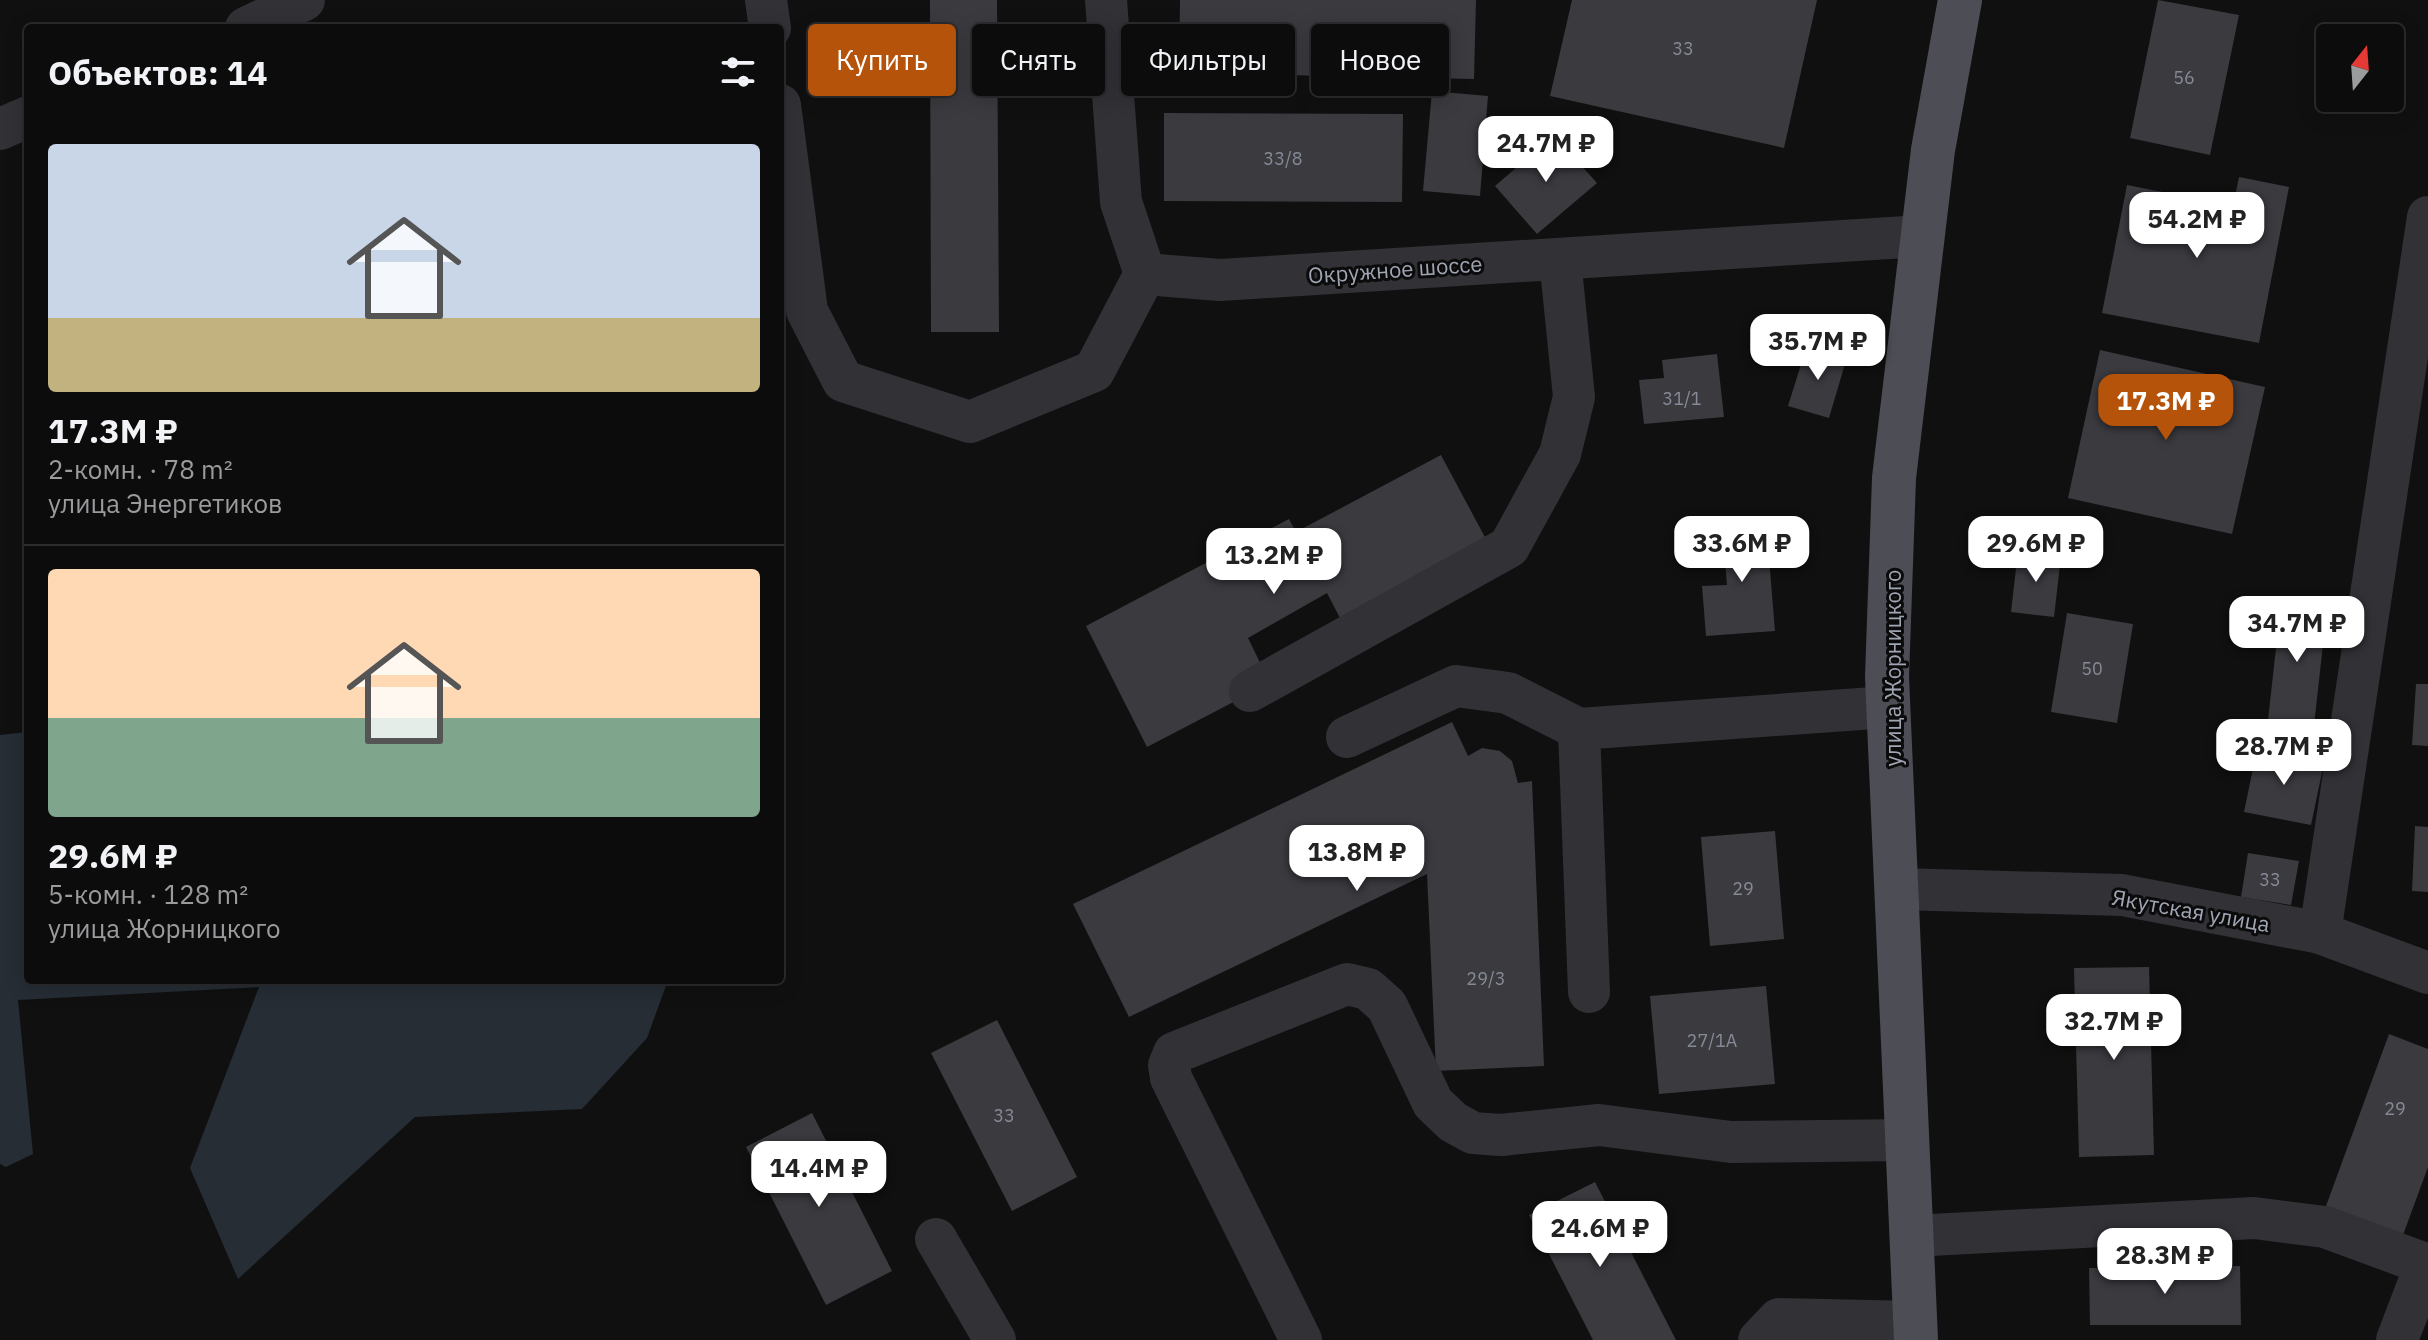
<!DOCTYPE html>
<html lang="ru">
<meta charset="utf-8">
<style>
body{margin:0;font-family:"IBM Plex Sans",sans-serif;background:#1a1a1b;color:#f1f3f6;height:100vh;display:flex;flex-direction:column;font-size:30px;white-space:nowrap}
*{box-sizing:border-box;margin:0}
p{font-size:26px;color:#9a9b9d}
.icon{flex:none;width:44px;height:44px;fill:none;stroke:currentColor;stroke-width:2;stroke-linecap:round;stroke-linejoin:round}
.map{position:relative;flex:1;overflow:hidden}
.side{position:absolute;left:24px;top:24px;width:760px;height:960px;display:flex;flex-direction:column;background:#0c0c0d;border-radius:8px;box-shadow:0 4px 20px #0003,0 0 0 2px #2c2c2e}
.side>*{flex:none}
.guide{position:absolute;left:808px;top:24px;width:760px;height:72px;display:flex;gap:16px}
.needle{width:52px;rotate:17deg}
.tools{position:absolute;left:2316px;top:24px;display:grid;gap:16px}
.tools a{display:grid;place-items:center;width:88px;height:88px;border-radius:8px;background:#0c0c0d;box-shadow:0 4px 20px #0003,0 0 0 2px #2c2c2e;font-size:40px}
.price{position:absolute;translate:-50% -68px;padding:0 18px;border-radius:16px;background:#fff;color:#222;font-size:26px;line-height:52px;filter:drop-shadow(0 2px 4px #0008)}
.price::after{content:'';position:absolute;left:50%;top:48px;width:24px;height:18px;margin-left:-12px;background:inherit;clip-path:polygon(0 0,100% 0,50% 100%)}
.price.current{background:#b45309;color:#fff}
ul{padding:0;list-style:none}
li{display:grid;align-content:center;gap:16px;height:424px;padding:0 24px}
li+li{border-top:2px solid #2c2c2e}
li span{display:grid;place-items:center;height:248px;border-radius:8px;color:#555}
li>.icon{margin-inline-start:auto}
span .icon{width:144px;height:144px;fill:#fffc;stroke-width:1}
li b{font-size:34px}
h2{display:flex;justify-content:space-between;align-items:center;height:96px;padding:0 24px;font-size:34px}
.pill{padding:0 28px;border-radius:8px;background:#0c0c0d;box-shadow:0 4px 20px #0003,0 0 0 2px #2c2c2e;font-size:28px;line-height:72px}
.pill.current{background:#b45309;color:#fff}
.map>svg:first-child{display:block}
.water{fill:#262d35}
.building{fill:#3a3a3f}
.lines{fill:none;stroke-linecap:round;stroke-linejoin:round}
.minor{stroke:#313136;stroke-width:42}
.major{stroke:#4d4e55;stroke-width:44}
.labels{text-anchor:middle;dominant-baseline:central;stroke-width:6;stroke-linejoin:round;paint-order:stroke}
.number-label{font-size:18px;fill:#868a96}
.street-label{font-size:22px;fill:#a0a5b3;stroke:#0b0b0c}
</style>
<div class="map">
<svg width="2428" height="1340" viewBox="0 0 2428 1340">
<rect width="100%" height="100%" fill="#101011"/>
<path class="water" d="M28,732V980H668L647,1038L582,1109L415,1117L238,1279L190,1168L259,987L18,1000L33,1154L6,1167L0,1164V735Z"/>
<g class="building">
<path d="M930,0H997L999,332H931Z"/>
<path d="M1180,0H1476L1474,79L1179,73Z"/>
<path d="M1572,0H1817L1784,148L1550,96Z"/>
<path d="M2158,0L2239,15L2210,155L2130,138Z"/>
<path d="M1432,91L1488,96L1480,196L1423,191Z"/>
<path d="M1164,113L1403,114L1402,202L1164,201Z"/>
<path d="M1554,135L1597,183L1537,234L1495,186Z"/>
<path d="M2239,177L2289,187L2259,343L2102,313L2127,185L2233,206Z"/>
<path d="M1807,345L1847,357L1829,418L1788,406Z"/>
<path d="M2100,350L2265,387L2232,534L2068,498Z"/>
<path d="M1717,354L1724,417L1644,424L1639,380L1664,378L1662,360Z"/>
<path d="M1441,455L1487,541L1340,618L1327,593L1248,638L1270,683L1147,747L1086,626L1289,519L1296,532Z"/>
<path d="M1766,521L1775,631L1706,636L1702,586L1727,585L1722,525Z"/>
<path d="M2018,551L2061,556L2054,617L2011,612Z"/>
<path d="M2281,603L2327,609L2314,725L2268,720Z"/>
<path d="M2067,613L2133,624L2117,723L2051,712Z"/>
<path d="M2416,684H2428V746L2412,745Z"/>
<path d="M1452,722L1468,756L1482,748L1500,751L1512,761L1518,783L1532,781L1544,1066L1436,1071L1427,874L1129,1017L1073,904Z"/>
<path d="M2257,749L2324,763L2311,825L2244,812Z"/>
<path d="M2415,826L2428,827V892L2412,891Z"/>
<path d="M1775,831L1784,939L1710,946L1701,837Z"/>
<path d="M2248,853L2299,861L2291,905L2241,897Z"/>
<path d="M2149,967L2154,1155L2079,1157L2074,968Z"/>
<path d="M1766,986L1775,1084L1659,1094L1650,996Z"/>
<path d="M997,1020L1077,1177L1012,1211L931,1053Z"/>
<path d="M2389,1034L2428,1049V1167L2403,1235L2326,1206Z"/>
<path d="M812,1113L892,1271L826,1305L746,1147Z"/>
<path d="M1595,1182L1676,1340H1593L1529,1215Z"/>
<path d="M2240,1266L2241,1325H2090L2089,1268Z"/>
</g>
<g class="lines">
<g class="minor">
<path d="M766,0L770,28"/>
<path d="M1106,0L1121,202L1145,274L1220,280L1922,236"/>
<path d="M246,28L304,0"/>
<path d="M780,105L807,311L843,381L970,422L1094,371L1145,274"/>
<path d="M0,129L28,117"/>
<path d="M1250,691L1509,547L1560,454L1574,397L1560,259"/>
<path d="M1347,737L1456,686L1508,693L1579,729"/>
<path d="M1898,889L2122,895L2320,933L2428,973"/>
<path d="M2320,933L2428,217"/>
<path d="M1589,992L1579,729L1888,707"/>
<path d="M1912,1236L2254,1218L2325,1227L2428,1265"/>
<path d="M936,1239L995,1340"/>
<path d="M1301,1340L1171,1078L1169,1065L1174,1053L1347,984L1368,989L1387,1006L1433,1103L1453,1122L1473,1133L1501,1135L1599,1125L1731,1142L1908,1140"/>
<path d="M1759,1340L1779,1319L1915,1322"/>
<path d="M2397,1340L2426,1264"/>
</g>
<path class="major" d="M1916,1340L1887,677L1894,478L1933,150L1960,0"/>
</g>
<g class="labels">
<g class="number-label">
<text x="1683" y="48">33</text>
<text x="2184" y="77">56</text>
<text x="1283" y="158">33/8</text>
<text x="1682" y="398">31/1</text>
<text x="2092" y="668">50</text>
<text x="2270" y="879">33</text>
<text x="1743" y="888">29</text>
<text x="1486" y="978">29/3</text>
<text x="1712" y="1040">27/1А</text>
<text x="2395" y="1108">29</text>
<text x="1004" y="1115">33</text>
</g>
<g class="street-label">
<text transform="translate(1395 269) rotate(-4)">Окружное шоссе</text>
<text transform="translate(1892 668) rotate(-90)">улица Жорницкого</text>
<text transform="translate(2191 910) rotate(10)">Якутская улица</text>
</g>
</g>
</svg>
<div class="tools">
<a><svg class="needle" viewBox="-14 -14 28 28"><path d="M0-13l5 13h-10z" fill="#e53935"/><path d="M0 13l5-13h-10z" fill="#9a9b9d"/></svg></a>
</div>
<b class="price" style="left:1546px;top:184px">24.7M ₽</b>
<b class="price" style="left:2197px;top:260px">54.2M ₽</b>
<b class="price" style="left:1818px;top:382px">35.7M ₽</b>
<b class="price current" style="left:2166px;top:442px">17.3M ₽</b>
<b class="price" style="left:1742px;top:584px">33.6M ₽</b>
<b class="price" style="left:2036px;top:584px">29.6M ₽</b>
<b class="price" style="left:1274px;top:596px">13.2M ₽</b>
<b class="price" style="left:2297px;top:664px">34.7M ₽</b>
<b class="price" style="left:2284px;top:787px">28.7M ₽</b>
<b class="price" style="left:1357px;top:893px">13.8M ₽</b>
<b class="price" style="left:2114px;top:1062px">32.7M ₽</b>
<b class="price" style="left:819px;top:1209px">14.4M ₽</b>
<b class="price" style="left:1600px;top:1269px">24.6M ₽</b>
<b class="price" style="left:2165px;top:1296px">28.3M ₽</b>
<div class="guide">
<a class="pill current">Купить</a>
<a class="pill">Снять</a>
<a class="pill">Фильтры</a>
<a class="pill">Новое</a>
</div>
<section class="side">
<h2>Объектов: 14<svg class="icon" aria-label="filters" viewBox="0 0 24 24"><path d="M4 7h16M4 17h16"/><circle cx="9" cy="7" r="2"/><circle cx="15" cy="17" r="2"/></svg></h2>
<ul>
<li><span style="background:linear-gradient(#c9d6e8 70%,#c2b280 0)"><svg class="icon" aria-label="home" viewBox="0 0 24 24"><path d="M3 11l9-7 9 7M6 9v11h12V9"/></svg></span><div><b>17.3M ₽</b><p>2-комн. · 78 m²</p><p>улица Энергетиков</p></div></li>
<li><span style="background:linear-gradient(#ffd9b3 60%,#7fa58c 0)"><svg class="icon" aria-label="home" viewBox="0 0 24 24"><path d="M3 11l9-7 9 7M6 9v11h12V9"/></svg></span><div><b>29.6M ₽</b><p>5-комн. · 128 m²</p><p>улица Жорницкого</p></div></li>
</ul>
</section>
</div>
